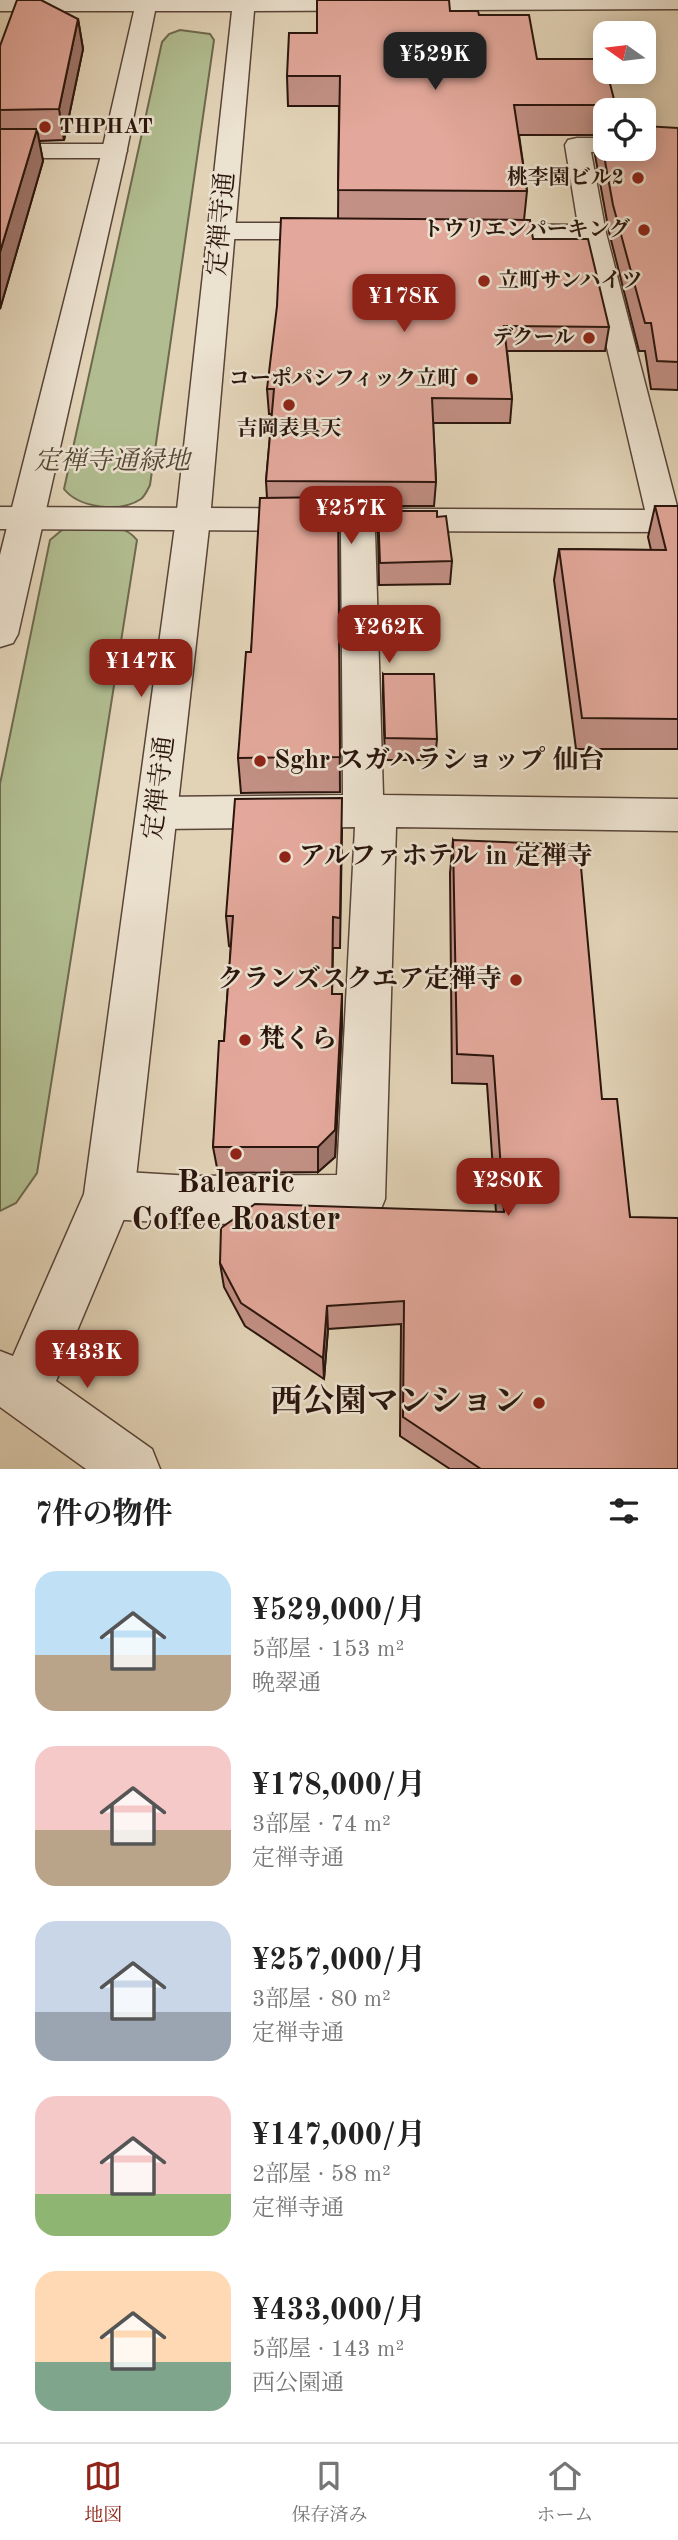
<!DOCTYPE html>
<html lang="ja">
<meta charset="utf-8">
<style>
body{margin:0;font-family:"Old Standard TT","Noto Serif JP",serif;background:#f6f6f6;color:#222;height:100vh;display:flex;flex-direction:column;font-size:26px;white-space:nowrap}
*{box-sizing:border-box;margin:0}
p{font-size:23px;color:#767676}
.icon{flex:none;width:38px;height:38px;fill:none;stroke:currentColor;stroke-width:2;stroke-linecap:round;stroke-linejoin:round}
.map{position:relative;height:1469px;overflow:hidden}
.side{display:flex;flex-direction:column;background:#fff;flex:1}
.side>*{flex:none}
.needle{width:46px;rotate:284deg}
.buttons{position:absolute;left:593px;top:21px;display:grid;gap:14px}
.buttons a{display:grid;place-items:center;width:63px;height:63px;border-radius:14px;background:#fff;box-shadow:0 4px 18px #0003;font-size:35px}
.price{position:absolute;translate:-50% -60px;padding:0 16px;border-radius:14px;background:#8f2418;color:#fff;font-size:23px;line-height:46px;filter:drop-shadow(0 2px 4px #0008)}
.price::after{content:'';position:absolute;left:50%;top:42px;width:21px;height:16px;margin-left:-10px;background:inherit;clip-path:polygon(0 0,100% 0,50% 100%)}
.price.on{background:#222;color:#fff}
ul{padding:0;list-style:none}
li{display:flex;align-items:center;gap:21px;height:175px;padding:0 35px}
li span{display:grid;place-items:center;flex:none;width:196px;height:140px;border-radius:21px;color:#555}
li>.icon{margin-inline-start:auto}
span .icon{width:84px;height:84px;fill:#fffc;stroke-width:1}
li b{font-size:30px}
h2{display:flex;justify-content:space-between;align-items:center;height:84px;padding:0 35px;font-size:30px}
.menu{display:flex;justify-content:space-around;align-items:center;height:98px;border-top:2px solid #e0e0e0;background:#fff;font-size:19px;color:#767676}
.menu a{display:grid;justify-items:center;gap:4px}
.menu .on{color:#8f2418}
.map>svg:first-child{display:block}
.green{fill:#b1bd90;stroke:#6e694e;stroke-width:2}
.lines{fill:none;stroke-linecap:round;stroke-linejoin:round}
.minor-casing{stroke:#584438;stroke-width:3}
.tertiary-casing{stroke:#584438;stroke-width:3}
.minor{fill:#ece2d0;fill-rule:evenodd}
.tertiary{fill:#ece2d0;fill-rule:evenodd}
.wall{fill:#c39085;stroke:#2a150d;stroke-width:2}
.shaded-wall{fill:#9f766c;stroke:#2a150d;stroke-width:2}
.building{fill:#e3a89b;stroke:#2a150d;stroke-width:2}
.poi-dot{fill:#8f2418;stroke:#ece2d0;stroke-width:2.5}
.labels{text-anchor:middle;dominant-baseline:central;stroke-width:5;stroke-linejoin:round;paint-order:stroke}
.far-poi-label{font-size:21px;font-weight:bold;fill:#2a150d;stroke:#ece2d0;text-anchor:end}
.street-label{font-size:26px;fill:#2a150d;stroke:#ece2d0}
.park-label{font-size:26px;font-style:italic;fill:#524734;stroke:#ece2d0}
.poi-label{font-size:26px;font-weight:bold;fill:#2a150d;stroke:#ece2d0;text-anchor:start}
.near-poi-label{font-size:32px;font-weight:bold;fill:#2a150d;stroke:#ece2d0}
</style>
<div class="map">
<svg width="678" height="1469" viewBox="0 0 678 1469">
<rect width="100%" height="100%" fill="#e2d3b7"/>
<filter id="stains"><feTurbulence type="fractalNoise" baseFrequency=".00286" numOctaves="4"/><feColorMatrix values="0 0 0 0 .2 0 0 0 0 .09 0 0 0 0 .02 0 0 0 .5 -.17"/></filter>
<radialGradient id="worn" r=".72"><stop offset=".6" stop-color="#630" stop-opacity="0"/><stop offset="1" stop-color="#630" stop-opacity=".3"/></radialGradient>
<g class="green">
<path d="M180,30L210,34L214,40L150,485C148,489 145,496 141,499C120,513 79,508 64,489L162,42L169,34Z"/>
<path d="M79,526C100,527 123,522 137,540L37,1173L16,1203L0,1211V784L50,540L62,530Z"/>
</g>
<g class="lines">
<g class="minor-casing">
<g id="minor">
<path d="M577,138H606V149H616L606,152H591L606,233L678,510V532L375,531L383,795L678,799V831L396,827L385,1199L378,1216L360,1223L192,1224L109,1219L92,1212L84,1195L92,1178L109,1171L192,1176L337,1175L355,827L157,829L143,824L137,813L143,802L157,797L343,795L341,531L0,529V507L645,510L582,241L480,240L471,238L467,232L471,226L480,224L578,225L565,145L568,140Z"/>
<path d="M0,144H115L124,146L127,151L124,156L115,158H0Z"/>
<path d="M223,223H332L341,225L345,231L341,237L332,239H223L214,237L210,231L214,225Z"/>
</g>
</g>
<g class="tertiary-casing">
<path id="tertiary" d="M0,0H678V9L254,11L210,519L134,1195L56,1381L152,1449L160,1469H86L0,1407V1351L13,1356L84,1194L176,519L232,11H155L125,159L18,634L13,643L0,647V555L100,159L134,11H0Z"/>
</g>
<use href="#minor" class="minor"/>
<use href="#tertiary" class="tertiary"/>
</g>
<g class="wall">
<path d="M450,11L479,15L537,59L616,107V110H606V149L678,128V390L651,389L645,351H639L609,232L595,155L598,135H519L527,191L524,220L533,239L609,327L605,351H507L512,399L510,423H433L436,482L434,506H338L340,792L241,793L238,758L251,652L267,498L266,481L272,414H269L267,389L338,219L339,106H288L287,76L317,33Z"/>
<path d="M78,19L83,49L64,140L39,141L43,161L0,309V46Z"/>
<path d="M655,506H678V749H576L554,580L559,549L651,550L648,537Z"/>
<path d="M378,511L437,517L452,561L450,584L379,585L378,534Z"/>
<path d="M383,674L437,739L435,760H385L383,696Z"/>
<path d="M342,830L340,948H333L332,994H342V1023L335,1157L318,1172L218,1173L213,1147L224,1041L231,947L229,946L226,916Z"/>
<path d="M453,840L602,1099L630,1217L678,1469H450L400,1436L401,1324L328,1329L324,1379L245,1326L224,1287L220,1263L496,1212L487,1084L452,1083L450,873Z"/>
</g>
<g class="shaded-wall">
<path d="M78,19L83,49L64,140L59,109Z"/>
<path d="M37,129L43,161L0,309V252Z"/>
<path d="M342,994V1023L335,1157L318,1172V1147Z"/>
<path d="M327,1306L328,1329L324,1379L323,1358Z"/>
</g>
<g class="building">
<path d="M17,0H41L78,19L59,109L0,110V46Z"/>
<path d="M317,0H449L450,11H478L479,15H529L537,59H603L606,72H607L616,107L611,105H514L527,191L338,190L340,76H287L289,33H317Z"/>
<path d="M644,126L678,128V362L657,361L651,323H645L613,205L599,128H606V149H644Z"/>
<path d="M0,129H37L0,252Z"/>
<path d="M281,218L530,220L533,239H588L609,327L504,326L512,399L432,398L436,482L266,481L274,389H267L277,306Z"/>
<path d="M338,497L340,757L238,758L246,652H251L260,498Z"/>
<path d="M655,506H678V719L582,718L559,549L666,550Z"/>
<path d="M378,511H437V517L446,516L452,561L380,563Z"/>
<path d="M383,674H434L437,739L385,738Z"/>
<path d="M342,798L340,918L333,917L332,994H342L335,1130L318,1147H213L219,1041H224L233,916H226L235,799Z"/>
<path d="M453,840L579,845L602,1099H617L630,1217L678,1218V1469H481L403,1417L404,1301L327,1306L323,1358L241,1303L220,1263L221,1228L255,1204L504,1212L493,1056L457,1054Z"/>
</g>
<g class="poi-dot">
<circle cx="45" cy="127" r="7"/>
<circle cx="638" cy="178" r="7"/>
<circle cx="644" cy="230" r="7"/>
<circle cx="484" cy="281" r="7"/>
<circle cx="589" cy="338" r="7"/>
<circle cx="472" cy="379" r="7"/>
<circle cx="289" cy="405" r="7"/>
<circle cx="260" cy="761" r="7"/>
<circle cx="285" cy="857" r="7"/>
<circle cx="516" cy="980" r="7"/>
<circle cx="245" cy="1040" r="7"/>
<circle cx="236" cy="1154" r="7"/>
<circle cx="539" cy="1403" r="7"/>
</g>
<g class="labels">
<g class="far-poi-label">
<text x="59" y="127" text-anchor="start">THPHAT</text>
<text x="624" y="178">桃李園ビル2</text>
<text x="630" y="230">トウリエンパーキング</text>
<text x="498" y="281" text-anchor="start">立町サンハイツ</text>
<text x="575" y="338">デクール</text>
<text x="458" y="379">コーポパシフィック立町</text>
<text x="289" y="429" text-anchor="middle">吉岡表具天</text>
</g>
<g class="street-label">
<text transform="translate(222 224) rotate(-85)">定禅寺通</text>
<text transform="translate(160 788) rotate(-83)">定禅寺通</text>
</g>
<g class="park-label">
<text x="112" y="462">定禅寺通緑地</text>
</g>
<g class="poi-label">
<text x="274" y="761">Sghr スガハラショップ 仙台</text>
<text x="299" y="857">アルファホテル in 定禅寺</text>
<text x="502" y="980" text-anchor="end">クランズスクエア定禅寺</text>
<text x="259" y="1040">梵くら</text>
</g>
<g class="near-poi-label">
<text x="236" y="1184">Balearic<tspan x="236" dy="37">Coffee Roaster</tspan></text>
<text x="525" y="1403" text-anchor="end">西公園マンション</text>
</g>
</g>
<rect width="100%" height="100%" filter="url(#stains)"/>
<rect width="100%" height="100%" fill="url(#worn)"/>
</svg>
<div class="buttons">
<a><svg class="needle" viewBox="-14 -14 28 28"><path d="M0-13l5 13h-10z" fill="#e53935"/><path d="M0 13l5-13h-10z" fill="#767676"/></svg></a>
<a><svg class="icon" aria-label="locate" viewBox="0 0 24 24"><circle cx="12" cy="12" r="6"/><path d="M12 2v4M12 18v4M2 12h4M18 12h4"/></svg></a>
</div>
<b class="price on" style="left:435px;top:92px">¥529K</b>
<b class="price" style="left:404px;top:334px">¥178K</b>
<b class="price" style="left:351px;top:546px">¥257K</b>
<b class="price" style="left:389px;top:665px">¥262K</b>
<b class="price" style="left:141px;top:699px">¥147K</b>
<b class="price" style="left:508px;top:1218px">¥280K</b>
<b class="price" style="left:87px;top:1390px">¥433K</b>
</div>
<section class="side">
<h2>7件の物件<svg class="icon" aria-label="filters" viewBox="0 0 24 24"><path d="M4 7h16M4 17h16"/><circle cx="9" cy="7" r="2"/><circle cx="15" cy="17" r="2"/></svg></h2>
<ul>
<li><span style="background:linear-gradient(#bfe0f5 60%,#b9a48a 0)"><svg class="icon" aria-label="home" viewBox="0 0 24 24"><path d="M3 11l9-7 9 7M6 9v11h12V9"/></svg></span><div><b>¥529,000/月</b><p>5部屋 · 153 m²</p><p>晩翠通</p></div></li>
<li><span style="background:linear-gradient(#f6c9c9 60%,#b9a48a 0)"><svg class="icon" aria-label="home" viewBox="0 0 24 24"><path d="M3 11l9-7 9 7M6 9v11h12V9"/></svg></span><div><b>¥178,000/月</b><p>3部屋 · 74 m²</p><p>定禅寺通</p></div></li>
<li><span style="background:linear-gradient(#c9d6e8 65%,#9aa5b1 0)"><svg class="icon" aria-label="home" viewBox="0 0 24 24"><path d="M3 11l9-7 9 7M6 9v11h12V9"/></svg></span><div><b>¥257,000/月</b><p>3部屋 · 80 m²</p><p>定禅寺通</p></div></li>
<li><span style="background:linear-gradient(#f6c9c9 70%,#8fb573 0)"><svg class="icon" aria-label="home" viewBox="0 0 24 24"><path d="M3 11l9-7 9 7M6 9v11h12V9"/></svg></span><div><b>¥147,000/月</b><p>2部屋 · 58 m²</p><p>定禅寺通</p></div></li>
<li><span style="background:linear-gradient(#ffd9b3 65%,#7fa58c 0)"><svg class="icon" aria-label="home" viewBox="0 0 24 24"><path d="M3 11l9-7 9 7M6 9v11h12V9"/></svg></span><div><b>¥433,000/月</b><p>5部屋 · 143 m²</p><p>西公園通</p></div></li>
</ul>
</section>
<nav class="menu">
<a class="on"><svg class="icon" aria-label="map" viewBox="0 0 24 24"><path d="M3 6l6-2 6 2 6-2v14l-6 2-6-2-6 2zM9 4v14M15 6v14"/></svg>地図</a>
<a><svg class="icon" aria-label="saved" viewBox="0 0 24 24"><path d="M7 4h10v16l-5-4-5 4z"/></svg>保存済み</a>
<a><svg class="icon" aria-label="home" viewBox="0 0 24 24"><path d="M3 11l9-7 9 7M6 9v11h12V9"/></svg>ホーム</a>
</nav>
